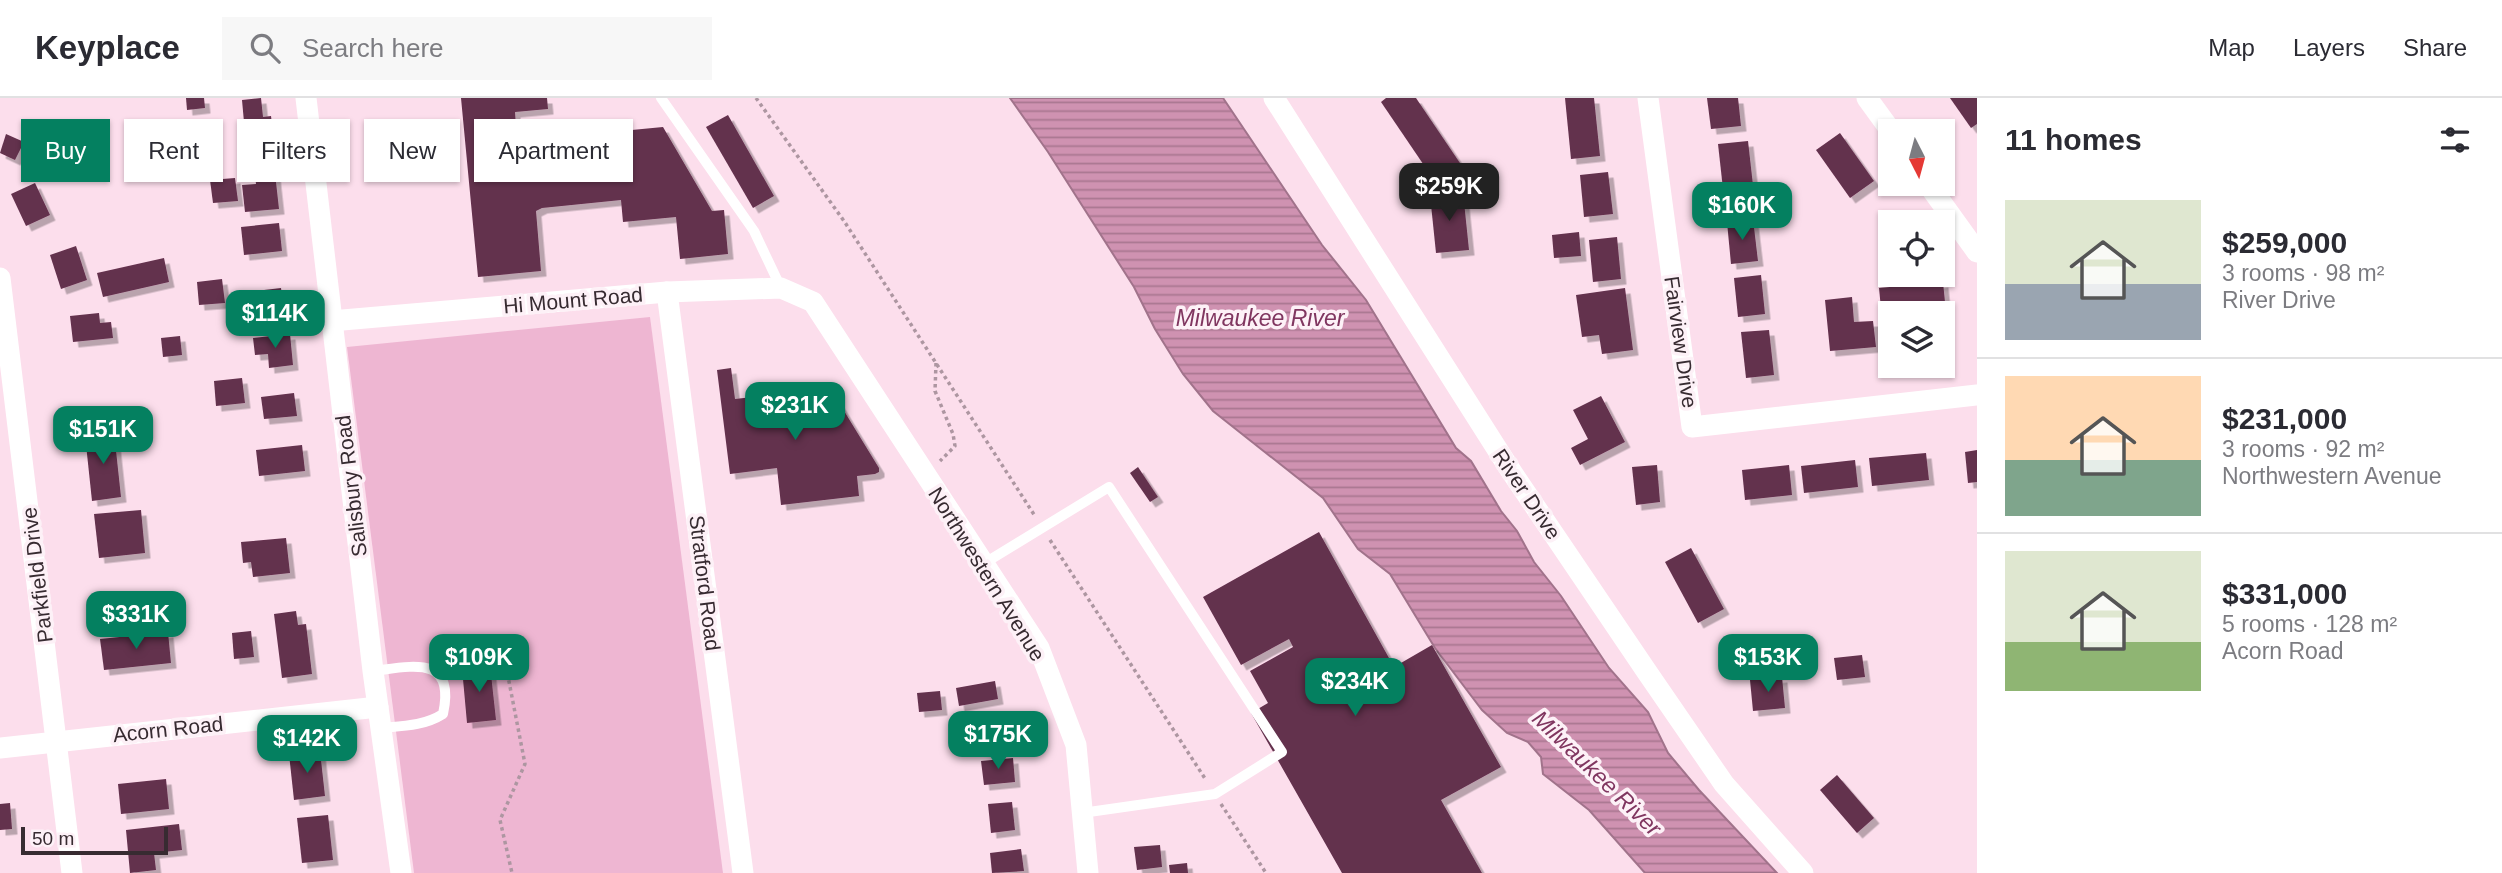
<!DOCTYPE html>
<meta charset="utf-8">
<style>
body{margin:0;font-family:Arial,sans-serif;background:#f7f7f7;color:#2b2b33;height:100vh;display:flex;flex-direction:column;font-size:26px;white-space:nowrap}
*{box-sizing:border-box;margin:0}
p{font-size:23px;color:#7c7c81}
.icon{flex:none;width:38px;height:38px;fill:none;stroke:currentColor;stroke-width:2;stroke-linecap:round;stroke-linejoin:round}
.map{position:relative;flex:1;overflow:hidden}
.drawer{display:flex;flex-direction:column;background:#fff;width:525px}
.drawer>*{flex:none}
.top-card{position:absolute;left:21px;top:21px;width:665px;height:63px;display:flex;gap:14px}
.needle{width:46px;rotate:174deg}
.buttons{position:absolute;left:1878px;top:21px;display:grid;gap:14px}
.buttons a{display:grid;place-items:center;width:77px;height:77px;border-radius:0px;background:#fff;box-shadow:0 2px 5px #0004;font-size:35px}
.scale{position:absolute;left:21px;bottom:18px;width:147px;box-sizing:border-box;padding-left:7px;border:4px solid #372b31;border-top:0;font-size:19px;line-height:24px;white-space:nowrap;color:#372b31;-webkit-text-stroke:5px #fdf1f7;paint-order:stroke}
.price{position:absolute;translate:-50% -60px;padding:0 16px;border-radius:14px;background:#048060;color:#fff;font-size:23px;line-height:46px;filter:drop-shadow(0 2px 4px #0008)}
.price::after{content:'';position:absolute;left:50%;top:42px;width:21px;height:16px;margin-left:-10px;background:inherit;clip-path:polygon(0 0,100% 0,50% 100%)}
.price.active{background:#222;color:#fff}
ul{padding:0;list-style:none}
li{display:flex;align-items:center;gap:21px;height:175px;padding:0 28px}
li+li{border-top:2px solid #e1e1e2}
li span{display:grid;place-items:center;flex:none;width:196px;height:140px;border-radius:0px;color:#555}
li>.icon{margin-inline-start:auto}
span .icon{width:84px;height:84px;fill:#fffc;stroke-width:1}
li b{font-size:30px}
h2{display:flex;justify-content:space-between;align-items:center;height:84px;padding:0 28px;font-size:30px}
.pill{padding:0 24px;border-radius:0px;background:#fff;box-shadow:0 2px 5px #0004;font-size:24px;line-height:63px}
.pill.active{background:#048060;color:#fff}
header{display:flex;align-items:center;gap:42px;box-sizing:border-box;height:98px;padding:0 35px;background:#fff;border-bottom:2px solid #e1e1e2}
header strong{font-size:33px}
nav{display:flex;gap:38px;margin-inline-start:auto;font-size:24px}
.search{width:490px;height:63px;background:#f7f7f7;display:flex;align-items:center;gap:18px;box-sizing:border-box;padding:0 24px;border-radius:0px;color:#7c7c81;font-size:26px}
main{display:flex;flex:1;min-height:0}
.map>svg:first-child{display:block}
.green{fill:#eeb6d2}
.water{fill:url(#water-rules);stroke:#a1738b;stroke-width:2}
.building{fill:#64304d;filter:url(#shadow)}
.lines{fill:none;stroke-linecap:round;stroke-linejoin:round}
.path{stroke:#ad96a1;stroke-width:3.5;stroke-dasharray:3.5 3.5;stroke-linecap:butt}
.service{stroke:#fff;stroke-width:10}
.minor{stroke:#fff;stroke-width:21}
.labels{text-anchor:middle;dominant-baseline:central;stroke-width:7;stroke-linejoin:round;paint-order:stroke}
.street-label{font-size:21px;fill:#372b31;stroke:#fdf1f7}
.water-label{font-size:23px;font-style:italic;fill:#803660;stroke:#fdf1f7}
</style>
<header>
<strong>Keyplace</strong>
<div class="search"><svg class="icon" aria-label="search" viewBox="0 0 24 24"><circle cx="10" cy="10" r="6"/><path d="M15 15l6 6"/></svg>Search here</div>
<nav><a>Map</a><a>Layers</a><a>Share</a></nav>
</header>
<main>
<div class="map">
<svg width="1977" height="775" viewBox="0 0 1977 775">
<defs>
<pattern id="water-rules" width="6" height="5" patternUnits="userSpaceOnUse" patternTransform="scale(1.75)"><rect width="6" height="5" fill="#cf92b1"/><path d="M0 2.5h6" fill="none" stroke="#a97791"/></pattern>
<filter id="shadow"><feDropShadow dx="5.5" dy="5.5" stdDeviation="0" flood-color="#0004"/></filter>
</defs>
<rect width="100%" height="100%" fill="#fcdeec"/>
<path class="green" d="M650,219L723,775H414L347,249Z"/>
<path class="water" d="M1010,0H1223L1322,147L1366,202L1456,350L1471,363L1501,413L1517,433L1534,464L1561,498L1609,570L1648,614L1668,655L1699,692L1777,775H1645L1589,712L1543,676L1541,659L1528,644L1507,635L1482,612L1435,550L1390,476L1358,451L1323,400L1213,313L1183,276L1155,231L1134,189L1048,54Z"/>
<g class="building">
<path d="M186,0H204L205,10L187,12Z"/>
<path d="M261,0L263,19L271,18L274,43L246,46L242,2Z"/>
<path d="M461,0H547L548,11L515,14L517,43L663,29L712,113L724,112L728,156L680,161L676,119L623,124L621,102L542,110L536,113L541,173L478,179Z"/>
<path d="M1386,0H1416L1462,68L1436,85L1381,4Z"/>
<path d="M1565,0H1594L1600,58L1571,61Z"/>
<path d="M1707,0H1738L1741,28L1711,31Z"/>
<path d="M1950,0H1977V26L1971,30Z"/>
<path d="M728,17L774,98L753,110L706,29Z"/>
<path d="M414,28L418,71L388,74L384,31Z"/>
<path d="M1840,35L1874,83L1850,100L1816,52Z"/>
<path d="M6,36L24,44L15,62L0,55Z"/>
<path d="M1748,43L1755,105L1725,109L1718,46Z"/>
<path d="M1608,74L1613,116L1584,119L1580,77Z"/>
<path d="M275,75L279,111L245,114L242,87L256,86L255,77Z"/>
<path d="M235,80L238,103L213,105L210,82Z"/>
<path d="M35,85L50,117L26,128L11,96Z"/>
<path d="M1463,94L1469,152L1436,155L1430,97Z"/>
<path d="M1753,121L1758,163L1731,166L1727,124Z"/>
<path d="M279,125L282,153L244,157L241,129Z"/>
<path d="M1579,134L1581,158L1554,160L1552,137Z"/>
<path d="M1617,139L1621,181L1593,184L1589,142Z"/>
<path d="M76,148L87,182L61,191L50,157Z"/>
<path d="M164,160L169,184L103,199L97,175Z"/>
<path d="M1761,177L1765,216L1738,219L1734,180Z"/>
<path d="M222,181L225,205L199,207L197,184Z"/>
<path d="M1943,184L1946,214L1890,215V220L1882,221L1879,190Z"/>
<path d="M281,190L284,214L241,218L238,195Z"/>
<path d="M1625,190L1633,252L1602,256L1599,237L1582,239L1576,197Z"/>
<path d="M1852,199L1854,224L1873,223L1876,249L1830,253L1825,202Z"/>
<path d="M99,215L100,225L111,224L113,240L73,244L70,218Z"/>
<path d="M1769,232L1774,277L1746,280L1741,234Z"/>
<path d="M290,236L293,267L269,270L268,256L255,257L253,240Z"/>
<path d="M180,238L182,257L163,259L161,240Z"/>
<path d="M731,270L735,301L830,290L879,370V374L875,376L857,378L859,398L781,407L777,370L730,376L717,272Z"/>
<path d="M242,280L245,305L216,308L214,283Z"/>
<path d="M294,295L297,318L264,321L261,299Z"/>
<path d="M1601,298L1625,344L1580,367L1571,350L1588,341L1573,312Z"/>
<path d="M114,334L121,399L92,403L85,337Z"/>
<path d="M302,347L305,373L259,378L256,352Z"/>
<path d="M1977,352V384L1968,385L1965,354Z"/>
<path d="M1926,355L1929,382L1872,388L1869,360Z"/>
<path d="M1855,362L1858,389L1804,395L1801,368Z"/>
<path d="M1657,367L1660,404L1636,407L1632,369Z"/>
<path d="M1789,367L1792,397L1745,402L1742,372Z"/>
<path d="M1138,369L1158,399L1150,404L1130,375Z"/>
<path d="M141,412L145,455L99,460L94,416Z"/>
<path d="M1319,434L1394,569L1432,547L1501,669L1441,702L1482,775H1342L1251,615L1268,605L1250,573L1293,549L1289,541L1241,567L1203,499Z"/>
<path d="M286,440L290,475L253,479L251,464L243,465L241,444Z"/>
<path d="M1691,450L1724,511L1698,525L1665,464Z"/>
<path d="M296,513L298,527L306,526L312,576L282,580L274,516Z"/>
<path d="M251,533L254,559L234,561L232,535Z"/>
<path d="M168,534L171,565L104,572L100,541Z"/>
<path d="M1862,557L1865,579L1837,582L1834,560Z"/>
<path d="M490,567L496,622L467,625L462,570Z"/>
<path d="M1782,579L1785,610L1753,613L1750,582Z"/>
<path d="M995,583L998,601L959,608L956,590Z"/>
<path d="M940,593L942,612L919,614L917,595Z"/>
<path d="M1008,613L1011,641L985,644L982,616Z"/>
<path d="M320,653L325,698L294,702L289,656Z"/>
<path d="M1013,660L1015,684L984,687L981,663Z"/>
<path d="M1837,677L1874,720L1857,735L1820,692Z"/>
<path d="M166,681L169,711L121,716L118,686Z"/>
<path d="M1012,704L1015,732L991,735L988,706Z"/>
<path d="M10,705L12,731L0,732V706Z"/>
<path d="M328,717L333,762L302,765L297,720Z"/>
<path d="M179,726L182,752L154,755L156,772L130,775L126,732Z"/>
<path d="M1160,747L1162,769L1137,772L1134,749Z"/>
<path d="M1021,751L1024,773L992,775L990,755Z"/>
<path d="M1187,765L1188,775H1170L1169,767Z"/>
</g>
<g class="lines">
<g class="path">
<path d="M756,0L844,123L1035,418"/>
<path d="M936,265L935,293L953,336L955,348L940,363"/>
<path d="M1050,442L1206,682"/>
<path d="M448,569L505,563L525,666L500,722L512,775"/>
<path d="M1221,706L1266,775"/>
</g>
<g class="service">
<path d="M661,0L754,133L781,190"/>
<path d="M983,466L1109,389L1282,654L1215,696L1082,715"/>
<path d="M373,573C413,568 456,557 443,616C424,628 403,628 381,630"/>
</g>
<g class="minor">
<path d="M306,0L373,573L401,775"/>
<path d="M1274,0L1511,373L1647,574L1724,686L1803,775"/>
<path d="M1648,0L1692,329L1977,297"/>
<path d="M1867,0L1891,33"/>
<path d="M1928,86L1977,154"/>
<path d="M0,180L72,775"/>
<path d="M667,194L743,775"/>
<path d="M331,223L667,194L781,190L813,204L1039,550L1076,647L1088,775"/>
<path d="M0,650L378,609"/>
</g>
</g>
<g class="labels">
<g class="street-label">
<text transform="translate(573 202) rotate(-5)">Hi Mount Road</text>
<text transform="translate(1681 244) rotate(82)">Fairview Drive</text>
<text transform="translate(351 388) rotate(-97)">Salisbury Road</text>
<text transform="translate(1527 396) rotate(56)">River Drive</text>
<text transform="translate(987 476) rotate(58)">Northwestern Avenue</text>
<text transform="translate(37 477) rotate(-97)">Parkfield Drive</text>
<text transform="translate(705 485) rotate(83)">Stratford Road</text>
<text transform="translate(168 631) rotate(-6)">Acorn Road</text>
</g>
<g class="water-label">
<text x="1260" y="220">Milwaukee River</text>
<text transform="translate(1597 675) rotate(44)">Milwaukee River</text>
</g>
</g>
</svg>
<div class="buttons">
<a><svg class="needle" viewBox="-14 -14 28 28"><path d="M0-13l5 13h-10z" fill="#e53935"/><path d="M0 13l5-13h-10z" fill="#7c7c81"/></svg></a>
<a><svg class="icon" aria-label="locate" viewBox="0 0 24 24"><circle cx="12" cy="12" r="6"/><path d="M12 2v4M12 18v4M2 12h4M18 12h4"/></svg></a>
<a><svg class="icon" aria-label="layers" viewBox="0 0 24 24"><path d="M12 4l9 5-9 5-9-5zM3 14l9 5 9-5"/></svg></a>
</div>
<div class="scale">50 m</div>
<b class="price active" style="left:1449px;top:125px">$259K</b>
<b class="price" style="left:1742px;top:144px">$160K</b>
<b class="price" style="left:275px;top:252px">$114K</b>
<b class="price" style="left:795px;top:344px">$231K</b>
<b class="price" style="left:103px;top:368px">$151K</b>
<b class="price" style="left:136px;top:553px">$331K</b>
<b class="price" style="left:479px;top:596px">$109K</b>
<b class="price" style="left:1768px;top:596px">$153K</b>
<b class="price" style="left:1355px;top:620px">$234K</b>
<b class="price" style="left:998px;top:673px">$175K</b>
<b class="price" style="left:307px;top:677px">$142K</b>
<div class="top-card">
<a class="pill active">Buy</a>
<a class="pill">Rent</a>
<a class="pill">Filters</a>
<a class="pill">New</a>
<a class="pill">Apartment</a>
</div>
</div>
<section class="drawer">
<h2>11 homes<svg class="icon" aria-label="filters" viewBox="0 0 24 24"><path d="M4 7h16M4 17h16"/><circle cx="9" cy="7" r="2"/><circle cx="15" cy="17" r="2"/></svg></h2>
<ul>
<li><span style="background:linear-gradient(#dfe7d0 60%,#9aa5b1 0)"><svg class="icon" aria-label="home" viewBox="0 0 24 24"><path d="M3 11l9-7 9 7M6 9v11h12V9"/></svg></span><div><b>$259,000</b><p>3 rooms · 98 m²</p><p>River Drive</p></div></li>
<li><span style="background:linear-gradient(#ffd9b3 60%,#7fa58c 0)"><svg class="icon" aria-label="home" viewBox="0 0 24 24"><path d="M3 11l9-7 9 7M6 9v11h12V9"/></svg></span><div><b>$231,000</b><p>3 rooms · 92 m²</p><p>Northwestern Avenue</p></div></li>
<li><span style="background:linear-gradient(#dfe7d0 65%,#8fb573 0)"><svg class="icon" aria-label="home" viewBox="0 0 24 24"><path d="M3 11l9-7 9 7M6 9v11h12V9"/></svg></span><div><b>$331,000</b><p>5 rooms · 128 m²</p><p>Acorn Road</p></div></li>
</ul>
</section>
</main>
